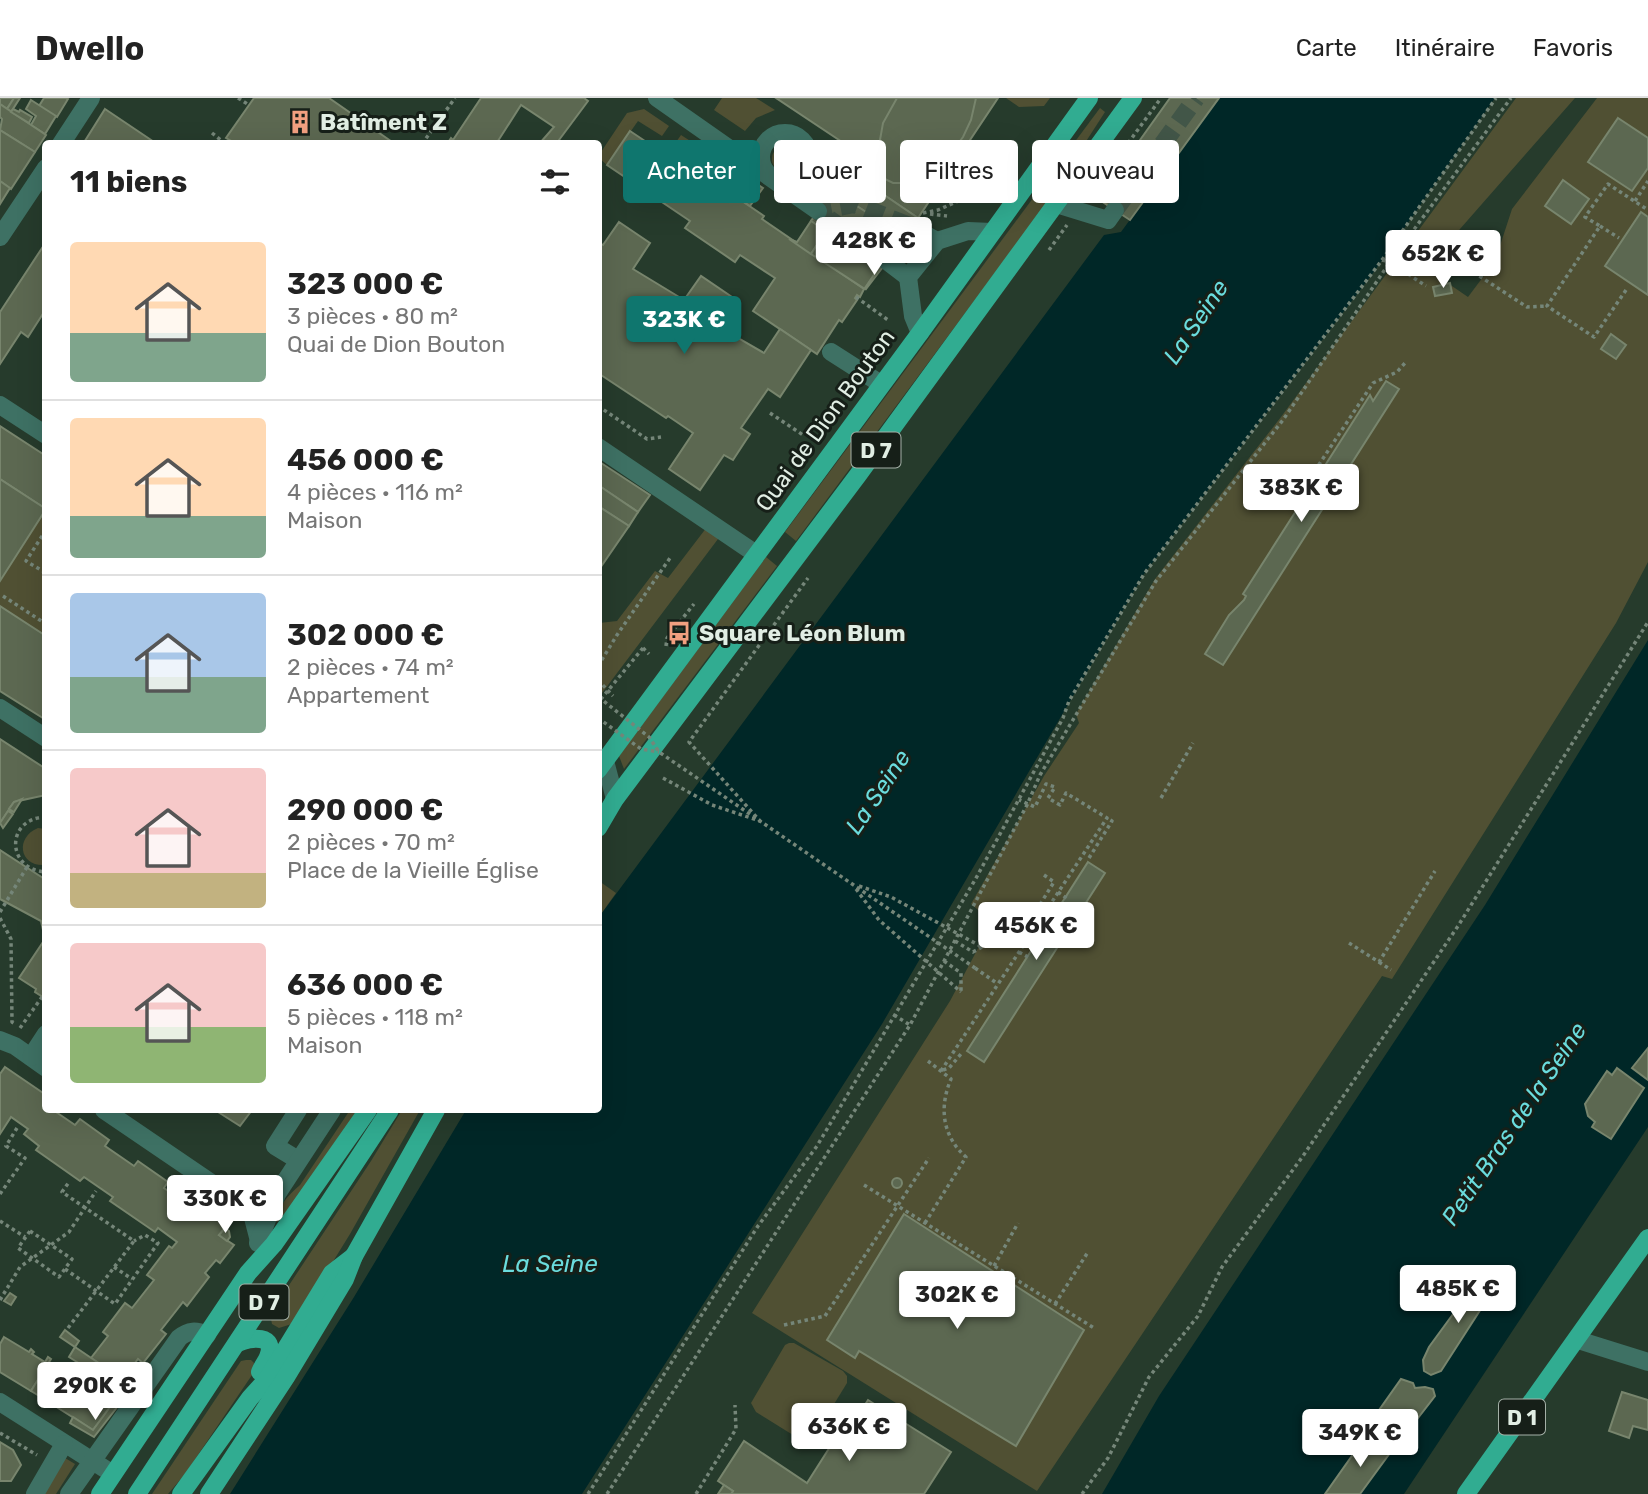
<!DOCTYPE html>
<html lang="fr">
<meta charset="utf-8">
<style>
body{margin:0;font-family:Rubik,sans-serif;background:#f2f2f2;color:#222;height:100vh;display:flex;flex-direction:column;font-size:26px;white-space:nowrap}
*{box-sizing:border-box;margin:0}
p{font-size:23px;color:#767676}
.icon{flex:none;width:38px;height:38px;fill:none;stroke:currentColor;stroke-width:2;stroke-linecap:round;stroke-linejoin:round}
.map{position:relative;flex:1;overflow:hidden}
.sheet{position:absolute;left:42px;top:42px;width:560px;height:973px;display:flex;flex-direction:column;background:#fff;border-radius:7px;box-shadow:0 7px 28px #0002}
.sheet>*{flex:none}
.hud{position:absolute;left:623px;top:42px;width:665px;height:63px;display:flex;gap:14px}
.price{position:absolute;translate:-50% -60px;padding:0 16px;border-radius:7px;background:#fff;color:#222;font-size:23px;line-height:46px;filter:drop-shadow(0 2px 4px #0008)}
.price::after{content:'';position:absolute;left:50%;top:42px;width:21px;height:16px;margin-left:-10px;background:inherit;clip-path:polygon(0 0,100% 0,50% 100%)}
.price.active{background:#0f766e;color:#fff}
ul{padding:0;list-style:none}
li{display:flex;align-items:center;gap:21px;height:175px;padding:0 28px}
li+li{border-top:2px solid #e0e0e0}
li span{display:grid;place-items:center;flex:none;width:196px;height:140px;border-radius:7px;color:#555}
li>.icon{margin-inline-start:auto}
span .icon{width:84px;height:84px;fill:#fffc;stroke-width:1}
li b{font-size:30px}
h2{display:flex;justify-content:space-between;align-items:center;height:84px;padding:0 28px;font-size:30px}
.tag{padding:0 24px;border-radius:7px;background:#fff;box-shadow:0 7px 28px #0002;font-size:24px;line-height:63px}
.tag.active{background:#0f766e;color:#fff}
header{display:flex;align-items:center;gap:42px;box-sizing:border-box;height:98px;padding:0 35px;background:#fff;border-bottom:2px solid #e0e0e0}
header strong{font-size:33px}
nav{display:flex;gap:38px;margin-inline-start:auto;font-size:24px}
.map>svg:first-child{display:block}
.green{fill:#505033}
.water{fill:#002727}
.building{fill:#5c6851;stroke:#78856d;stroke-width:2}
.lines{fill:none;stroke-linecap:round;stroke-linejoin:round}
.minor-tunnel{stroke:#425648;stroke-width:18;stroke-dasharray:18 9;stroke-linecap:butt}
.path{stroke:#758679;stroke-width:3.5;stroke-dasharray:3.5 3.5;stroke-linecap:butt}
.minor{stroke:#3e7164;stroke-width:18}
.major{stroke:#31ac91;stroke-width:18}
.path-bridge{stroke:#758679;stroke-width:3.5;stroke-dasharray:3.5 3.5;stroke-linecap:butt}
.labels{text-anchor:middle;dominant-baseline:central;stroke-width:6;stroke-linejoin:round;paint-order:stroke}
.shield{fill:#161f18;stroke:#a4b0a7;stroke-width:2}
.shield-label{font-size:21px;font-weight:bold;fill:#e1eee4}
.poi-label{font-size:23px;font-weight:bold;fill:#e1eee4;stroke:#161f18;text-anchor:start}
.street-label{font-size:23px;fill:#e1eee4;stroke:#161f18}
.water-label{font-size:24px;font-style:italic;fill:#6adcdd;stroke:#161f18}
</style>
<header>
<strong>Dwello</strong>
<nav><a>Carte</a><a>Itinéraire</a><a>Favoris</a></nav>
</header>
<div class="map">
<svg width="1648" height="1396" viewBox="0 0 1648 1396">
<rect width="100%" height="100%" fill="#263b2c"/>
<g class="green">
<path d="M722,0H756L775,12L756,20L745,33L714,12Z"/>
<path d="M1006,0H1050L1044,8L1019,9Z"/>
<path d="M1516,0H1575L1460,131L1430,173L1468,199L1495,163L1512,111L1597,0H1648V464L1616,525L1392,881L1382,878L1037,1393L752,1215L950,903L992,824L971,806L1044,678L1079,625L1076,616L1155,481L1281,319Z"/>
<path d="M1100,10L1105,14L1043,110L796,443L785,434Z"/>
<path d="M644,11L669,28L662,38L638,23L607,67L599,60V57L627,15Z"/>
<path d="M681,37L737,73L724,91L714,84L719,76L674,47Z"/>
<circle cx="786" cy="61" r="14"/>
<path d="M828,61L835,62L832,70L837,75L821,96H815C808,86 817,66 828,61Z"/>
<path d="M45,413V538L0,508V483Z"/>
<path d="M707,429L721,437L599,599V525L617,523L655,473L668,480Z"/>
<path d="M766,459L777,468L624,671L619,658Z"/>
<path d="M38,730L45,731V767C20,769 14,740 38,730Z"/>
<path d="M599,783L616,795L599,819Z"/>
<path d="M350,1012H361L282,1122L276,1124C275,1110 290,1096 300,1087Z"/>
<path d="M402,1012H420L350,1136L295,1225L279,1230L272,1226L270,1216L371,1063Z"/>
<path d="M789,1245H794L843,1273L847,1278V1285L815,1337L808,1342H801L756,1314L751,1305L785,1247Z"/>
<path d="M246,1262H251L254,1265L252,1277L185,1376L168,1396H152L241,1263Z"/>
<path d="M65,1360L75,1366L56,1396H42Z"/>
</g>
<g class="water">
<path d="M1219,0H1495L1373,175L1144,476L882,926L582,1396H230L354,1199L466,1012H598L599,819L1104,137L1121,134Z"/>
<path d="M1648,542V1029L1404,1396H1102L1159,1298L1485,807Z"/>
</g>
<g class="building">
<path d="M0,0H14L7,11L0,6Z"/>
<path d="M14,0H20L11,14L7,11Z"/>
<path d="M44,0H66L68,1L57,19L39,8Z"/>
<path d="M254,0H329L395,46H232L233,44L226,40Z"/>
<path d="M481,0H584L588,3L556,46L540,45L554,29L521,7L496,46H447L451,40L453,42Z"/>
<path d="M776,0H998L918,120L846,71L857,54Z"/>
<path d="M897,0H976L971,22L963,39L951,55L938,69L924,80L909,85H893L885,81L879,63L878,53L883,25Z"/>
<path d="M1170,0H1219L1130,122L1098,101Z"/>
<path d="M31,2L56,18L45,36L31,27L36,18L26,11Z"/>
<path d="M0,6L46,37L35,54L0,32L2,21L0,19Z"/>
<path d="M13,11L19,14L20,12L32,19L29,25L11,14Z"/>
<path d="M105,11L157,46H83Z"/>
<path d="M1618,20L1648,40V70L1632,93L1588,64Z"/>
<path d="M0,32L35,54L11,91L0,83Z"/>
<path d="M630,33L712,88L714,84L764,118L762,121L864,191L860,199L857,197L855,200L857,202L842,224L839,222L817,256L753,213L775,180L740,157L735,164L685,130L690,123L607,67Z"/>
<path d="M846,71L918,120L893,155L870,140L880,123L832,92Z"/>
<path d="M737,73L763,90L750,108L724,91Z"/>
<path d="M1563,82L1589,101L1571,126L1545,108Z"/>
<path d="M0,83L10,90L0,106Z"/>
<path d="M832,92L880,123L870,140L893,155L882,170L811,123Z"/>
<path d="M1641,114L1648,119V197L1605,168Z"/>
<path d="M811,123L826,133L811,156L789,141L797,144Z"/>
<path d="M619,124L650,145L633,171L684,202L701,178L732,199L714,226L764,255L780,231L811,252L780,299L768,291L741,330L750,336L733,362L724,357L700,392L669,371L693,335L668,318L666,320L598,275V144L603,147Z"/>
<path d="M826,133L880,168L865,191L811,156Z"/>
<path d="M46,144V211L28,239L21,234L0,266V214Z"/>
<path d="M880,168L882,170L866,191L865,190Z"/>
<path d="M1450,185L1452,195L1435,198L1433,189Z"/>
<path d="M1611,236L1626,247L1616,261L1601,251Z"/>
<path d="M1386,283L1399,291L1223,567L1205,556L1229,517L1244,502L1246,498L1243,496L1370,297L1373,303Z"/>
<path d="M0,328L46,358V411L0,381Z"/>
<path d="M598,363L650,397L638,414L598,387Z"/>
<path d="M0,381L46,411L0,483Z"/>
<path d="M598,387L638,414L629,428L598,408Z"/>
<path d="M598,408L629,428L598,473Z"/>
<path d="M0,508L46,538V622L0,593Z"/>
<path d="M0,641L46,671V697L14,704L9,711L14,714L8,713L0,725Z"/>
<path d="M22,701L14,714L9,711L14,704Z"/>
<path d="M8,713L13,716L3,730L0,725Z"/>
<path d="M0,752L46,782V901L35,894L36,891L19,880L45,841L41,823L0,801Z"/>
<path d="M1088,764L1105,775L984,964L967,953Z"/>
<path d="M1648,950V982L1632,970Z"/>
<path d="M5,969L46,997V1012H53L75,1027L80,1021L109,1042L105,1048L134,1068L138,1063L168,1084L164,1090L193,1111L198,1105L228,1126L219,1137L234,1147L220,1165L216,1162L205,1175L209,1179L187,1208L183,1204L161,1232L166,1236L143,1265L138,1261L123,1281L91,1260L108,1238L103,1234L125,1205L132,1210L154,1182L147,1177L169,1148L172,1150L177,1144L158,1130L155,1134L110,1103L113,1099L84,1079L80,1083L36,1052L39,1048L24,1036L28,1031L11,1019L0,1036V976Z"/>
<path d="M1617,970L1644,990L1611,1041L1592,1029L1595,1024L1588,1018L1585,1006L1607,973L1612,977Z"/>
<path d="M215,1012H252L240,1028Z"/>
<circle cx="897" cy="1085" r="5"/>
<path d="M904,1116L1084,1232L1016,1348L859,1253L855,1260L827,1242Z"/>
<path d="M225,1130L229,1133L230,1139L227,1143L219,1137Z"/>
<path d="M1483,1175L1496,1178L1497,1186L1441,1273L1431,1277L1424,1273L1423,1262L1429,1249Z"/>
<path d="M10,1195L16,1199L11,1207L4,1203Z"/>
<path d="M65,1232L79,1243L75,1249L60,1239Z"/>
<path d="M4,1239L29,1254L31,1251L34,1254L32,1256L45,1264L48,1259L51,1261L31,1293L0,1274V1246Z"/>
<path d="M75,1249L128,1285L113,1305L79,1284L88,1271L69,1259Z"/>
<path d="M54,1268L68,1277L51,1305L31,1293L44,1272L51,1276Z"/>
<path d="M68,1277L113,1305L93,1332L58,1310L72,1288L65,1282Z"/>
<path d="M1401,1281L1413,1285L1415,1290L1425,1289L1433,1291L1435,1298L1401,1342L1372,1322Z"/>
<path d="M1622,1294L1648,1302V1332L1633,1328L1629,1340L1609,1333Z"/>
<path d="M868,1302L951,1354L924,1396H731L733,1393L718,1383L744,1343L807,1385L835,1341L841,1344Z"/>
<path d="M113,1305L118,1308L94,1339L70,1325L73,1319L93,1332Z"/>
<path d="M1366,1338L1390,1355L1360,1396H1325Z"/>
<path d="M0,1344L13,1352L21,1367L11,1383H0Z"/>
<path d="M724,1387L733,1393L731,1396H718Z"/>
</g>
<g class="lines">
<g class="minor-tunnel">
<path d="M1115,112L1196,0"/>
<path d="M887,163L818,113L854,106L912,129"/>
</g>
<g class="path">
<path d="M238,0L249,7"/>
<path d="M212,35L222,43"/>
<path d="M422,46L455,0"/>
<path d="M1091,96L1161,0"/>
<path d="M825,97L849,61L851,63"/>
<path d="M737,100L748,86"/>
<path d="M1635,103L1648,83"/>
<path d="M923,115L938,112L965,100L981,101"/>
<path d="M930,116L947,118"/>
<path d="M1600,128L1619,140"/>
<path d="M1049,152L1067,127"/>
<path d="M1450,159L1527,209L1547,208"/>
<path d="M1382,162L1496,0"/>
<path d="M1626,192L1594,239L1547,208L1600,128L1585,119L1608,86L1648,112"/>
<path d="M856,199L888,222"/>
<path d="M598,308L647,341L661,339"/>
<path d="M770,315L803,337"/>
<path d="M1295,379L1314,374L1373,285L1397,274L1405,265"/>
<path d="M46,432L26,463L46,475"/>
<path d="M3,498L46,526"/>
<path d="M666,548L667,540L694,506"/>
<path d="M643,550L649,556"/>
<path d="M598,568L617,537L670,460"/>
<path d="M598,582L613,598"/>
<path d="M663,680L712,707L760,723L689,644L808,480"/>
<path d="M1161,700L1193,645"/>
<path d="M46,719C5,720 6,772 46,774"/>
<path d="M1089,760L1112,723L1107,720"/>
<path d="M1044,777L1054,784L1039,808L1046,814"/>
<path d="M1058,794L1069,802"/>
<path d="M0,814L27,769"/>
<path d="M0,820L11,841L12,924L15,926"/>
<path d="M955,843L973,854L982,849"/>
<path d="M1349,845L1379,864L1435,773"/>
<path d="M1019,854L1028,859"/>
<path d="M944,863L961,875V894"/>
<path d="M1379,864L1391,872"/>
<path d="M975,870L998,886"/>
<path d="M894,917L910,927"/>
<path d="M20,930L42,899"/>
<path d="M943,972L949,970L961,956"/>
<path d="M941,973L1107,720L1066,695L1060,707L1048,700L1055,689L1046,686L1035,709L1019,702"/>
<path d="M864,1087L1094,1230"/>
<path d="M0,1096L25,1060L6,1048L17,1030"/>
<path d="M0,1123L25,1139"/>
<path d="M925,1125L966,1059C942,1038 939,1009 951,981L928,963"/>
<path d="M30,1133L72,1161L59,1179L18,1150Z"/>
<path d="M994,1168L1018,1125"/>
<path d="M114,1169L132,1181"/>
<path d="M65,1171L115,1206L158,1145L145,1137L134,1143"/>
<path d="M0,1202L20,1169L69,1134L96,1093"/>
<path d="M1055,1206L1088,1154"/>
<path d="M784,1227L825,1218L929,1060"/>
<path d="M68,1230L134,1143L62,1094L69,1084"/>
<path d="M0,1335L37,1357"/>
<path d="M588,1396L758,1128L817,1048L975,782L1063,620L1069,603L1144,476L1382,162L1390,164L1511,0"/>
<path d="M607,1396L910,927L1027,707L1040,677L1156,483L1283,322L1390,164L1426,188"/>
<path d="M696,1396L736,1331L735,1307"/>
<path d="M1082,1396L1108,1360L1149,1279L1198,1218L1222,1169L1303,1058L1458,828L1648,524"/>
</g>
<g class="minor">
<path d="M657,0L818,113"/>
<circle cx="785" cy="59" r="24"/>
<path d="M61,46L91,0"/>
<path d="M1056,106L1108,122L1115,112"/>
<path d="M912,129L937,143"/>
<path d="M0,139L46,70"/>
<path d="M887,163L908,179"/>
<path d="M920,235L913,218L908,179L937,143L968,133L992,134"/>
<path d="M831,254L881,286"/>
<path d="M0,307L46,337"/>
<path d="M598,349L756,456"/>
<path d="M0,610L46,640"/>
<path d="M598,659L605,663L615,701"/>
<path d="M0,942L15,948L46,970"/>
<path d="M31,959L46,936"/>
<path d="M104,1012L251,1112L259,1143"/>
<path d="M298,1012L275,1048L298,1062"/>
<path d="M258,1145L277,1096L332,1012"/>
<path d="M1578,1242L1648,1264"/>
<path d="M0,1304L113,1376"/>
<path d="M35,1396L64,1346"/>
<path d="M69,1396L179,1240C189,1232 196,1232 207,1237"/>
</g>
<g class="major">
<path d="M598,672L920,235L1089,0"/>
<path d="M598,730L615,701L858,377L1133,0"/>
<path d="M238,1245C250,1239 277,1236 268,1259C266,1264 262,1269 260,1274"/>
<path d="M100,1396L248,1175L274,1146L368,1012"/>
<path d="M137,1396L390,1012"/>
<path d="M181,1396L250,1300L268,1280L332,1175L354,1158"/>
<path d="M209,1396L286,1279L345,1181L354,1158L436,1012"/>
<path d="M1466,1396L1648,1140"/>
</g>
<g class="path-bridge">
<path d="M643,550L601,601L649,639L659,654L975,870"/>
<path d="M598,620L641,651L659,654"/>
<path d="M859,788L891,799L982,849"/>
<path d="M856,791L879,822L961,894"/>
</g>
</g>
<defs>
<g id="building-bare" transform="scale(1.89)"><path d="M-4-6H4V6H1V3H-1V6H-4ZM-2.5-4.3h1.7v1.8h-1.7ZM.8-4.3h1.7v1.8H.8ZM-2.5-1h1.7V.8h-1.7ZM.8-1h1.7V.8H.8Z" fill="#f2a080" stroke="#161f18" stroke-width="2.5" paint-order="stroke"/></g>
<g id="bus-bare" transform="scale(1.89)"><path d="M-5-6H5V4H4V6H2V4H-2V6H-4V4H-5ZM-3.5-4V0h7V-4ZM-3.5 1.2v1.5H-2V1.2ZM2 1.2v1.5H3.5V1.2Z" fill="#f2a080" stroke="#161f18" stroke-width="2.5" paint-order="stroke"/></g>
</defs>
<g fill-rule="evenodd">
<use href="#building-bare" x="300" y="24"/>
<use href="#bus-bare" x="679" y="535"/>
</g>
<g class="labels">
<g class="shield">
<rect x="851.5" y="334.5" width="49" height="35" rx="5"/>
<rect x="239.5" y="1186.5" width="49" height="35" rx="5"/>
<rect x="1499" y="1301.5" width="46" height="35" rx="5"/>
</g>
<g class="shield-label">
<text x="876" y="352">D 7</text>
<text x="264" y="1204">D 7</text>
<text x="1522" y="1319">D 1</text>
</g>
<g class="poi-label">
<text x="320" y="24">Batîment Z</text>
<text x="699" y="535">Square Léon Blum</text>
</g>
<g class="street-label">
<text transform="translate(825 322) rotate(-54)">Quai de Dion Bouton</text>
</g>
<g class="water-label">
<text transform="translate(1196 224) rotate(-56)">La Seine</text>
<text transform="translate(878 694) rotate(-56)">La Seine</text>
<text transform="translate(1514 1026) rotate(-56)">Petit Bras de la Seine</text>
<text x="550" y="1166">La Seine</text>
</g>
</g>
</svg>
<b class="price" style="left:874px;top:179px">428K €</b>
<b class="price" style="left:1443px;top:192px">652K €</b>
<b class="price active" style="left:684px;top:258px">323K €</b>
<b class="price" style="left:1301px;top:426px">383K €</b>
<b class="price" style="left:1036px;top:864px">456K €</b>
<b class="price" style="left:225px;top:1137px">330K €</b>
<b class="price" style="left:1458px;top:1227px">485K €</b>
<b class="price" style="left:957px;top:1233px">302K €</b>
<b class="price" style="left:95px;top:1324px">290K €</b>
<b class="price" style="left:849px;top:1365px">636K €</b>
<b class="price" style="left:1360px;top:1371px">349K €</b>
<div class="hud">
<a class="tag active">Acheter</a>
<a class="tag">Louer</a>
<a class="tag">Filtres</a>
<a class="tag">Nouveau</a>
</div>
<section class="sheet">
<h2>11 biens<svg class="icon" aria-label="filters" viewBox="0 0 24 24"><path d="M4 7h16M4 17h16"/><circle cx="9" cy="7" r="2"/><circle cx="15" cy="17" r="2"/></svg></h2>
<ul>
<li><span style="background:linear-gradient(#ffd9b3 65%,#7fa58c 0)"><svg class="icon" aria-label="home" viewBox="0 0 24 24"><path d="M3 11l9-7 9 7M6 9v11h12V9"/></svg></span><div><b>323 000 €</b><p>3 pièces · 80 m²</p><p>Quai de Dion Bouton</p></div></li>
<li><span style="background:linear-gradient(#ffd9b3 70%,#7fa58c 0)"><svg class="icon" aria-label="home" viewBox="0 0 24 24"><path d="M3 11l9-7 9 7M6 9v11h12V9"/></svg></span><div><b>456 000 €</b><p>4 pièces · 116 m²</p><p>Maison</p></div></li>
<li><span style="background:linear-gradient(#a9c7e8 60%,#7fa58c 0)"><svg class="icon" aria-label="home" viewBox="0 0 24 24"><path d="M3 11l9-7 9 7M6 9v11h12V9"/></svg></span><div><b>302 000 €</b><p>2 pièces · 74 m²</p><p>Appartement</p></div></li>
<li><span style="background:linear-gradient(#f6c9c9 75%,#c2b280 0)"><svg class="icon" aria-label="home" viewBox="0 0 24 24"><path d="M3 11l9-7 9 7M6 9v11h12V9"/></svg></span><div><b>290 000 €</b><p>2 pièces · 70 m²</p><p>Place de la Vieille Église</p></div></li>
<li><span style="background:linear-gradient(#f6c9c9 60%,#8fb573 0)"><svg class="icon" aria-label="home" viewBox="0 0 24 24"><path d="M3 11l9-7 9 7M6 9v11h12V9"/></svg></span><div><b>636 000 €</b><p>5 pièces · 118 m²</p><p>Maison</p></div></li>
</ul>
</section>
</div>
